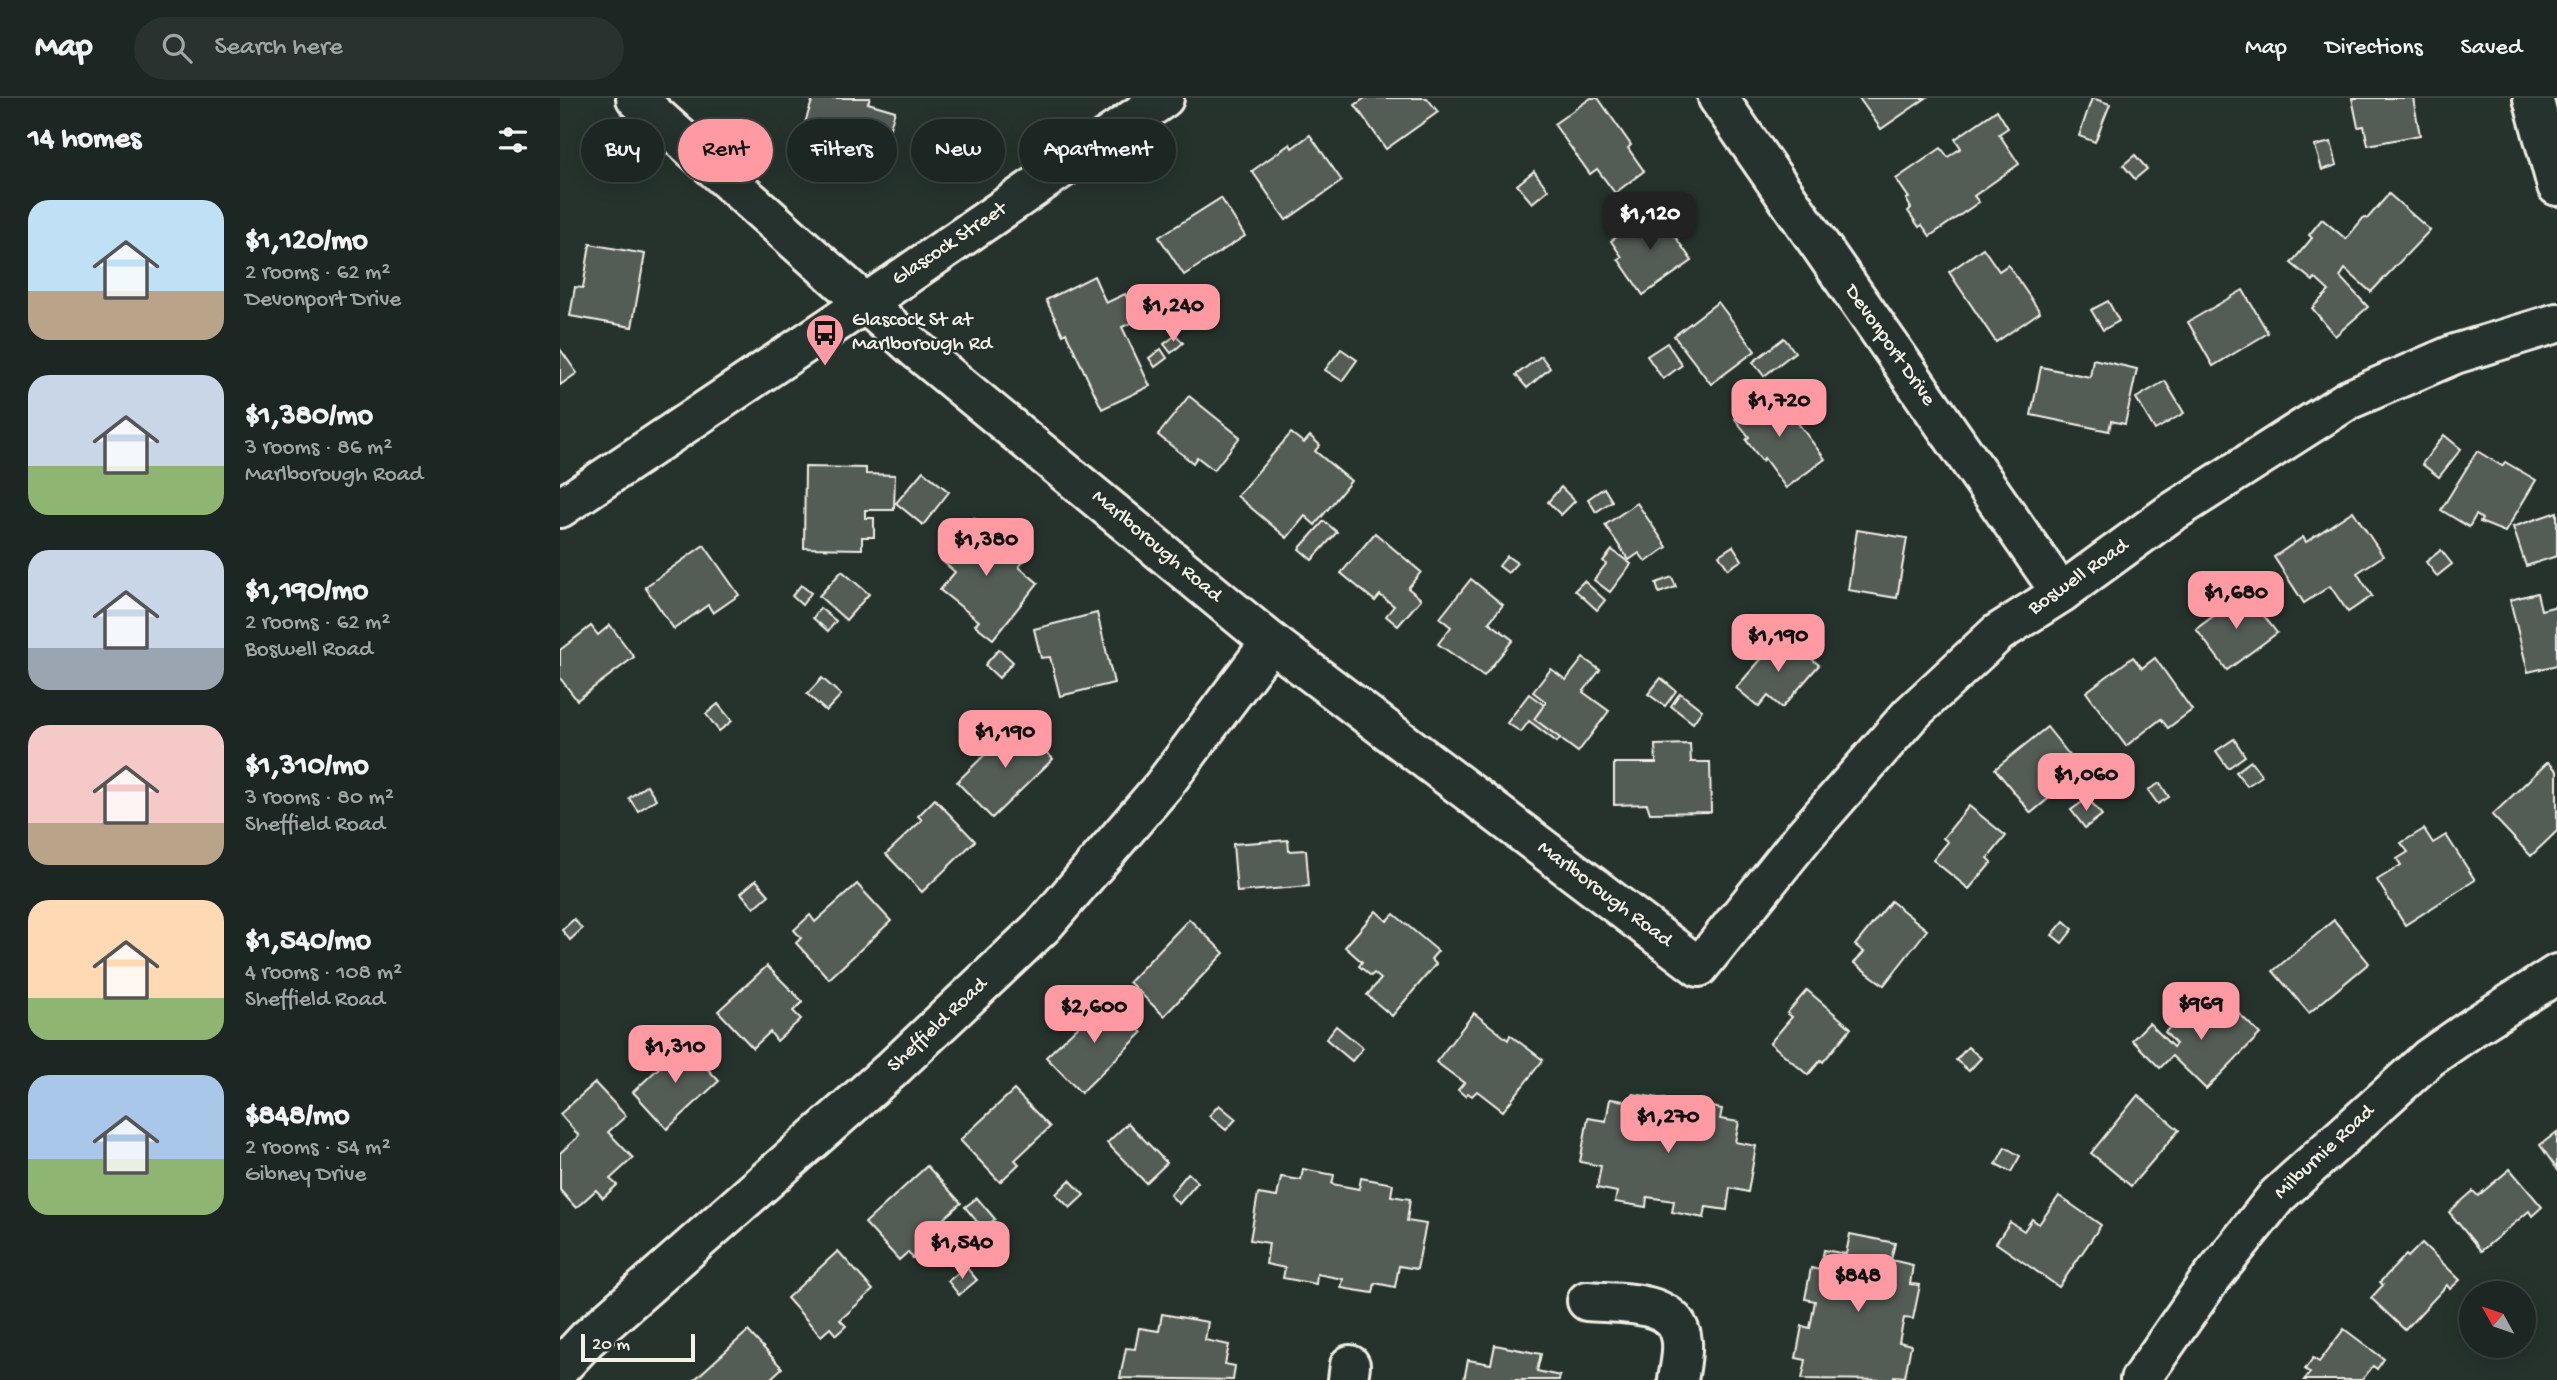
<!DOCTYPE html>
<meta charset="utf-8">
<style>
body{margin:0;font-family:"Gochi Hand",sans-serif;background:#29322f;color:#f1f3f6;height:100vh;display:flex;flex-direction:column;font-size:26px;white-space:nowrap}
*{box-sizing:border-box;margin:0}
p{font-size:23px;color:#a0a5a5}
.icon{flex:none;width:38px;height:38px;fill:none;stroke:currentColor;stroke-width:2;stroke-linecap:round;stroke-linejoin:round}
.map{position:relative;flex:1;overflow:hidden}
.details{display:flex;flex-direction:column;background:#1c2622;width:560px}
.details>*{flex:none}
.banner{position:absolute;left:21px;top:21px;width:665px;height:63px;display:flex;gap:14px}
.needle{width:46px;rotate:310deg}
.tools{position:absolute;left:1899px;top:1183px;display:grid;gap:14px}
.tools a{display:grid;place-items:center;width:77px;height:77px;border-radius:50%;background:#1c2622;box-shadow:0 4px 18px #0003,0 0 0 2px #3a4340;font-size:35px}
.scale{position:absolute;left:21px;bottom:18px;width:114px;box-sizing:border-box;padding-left:7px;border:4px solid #f4f1e8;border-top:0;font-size:19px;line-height:24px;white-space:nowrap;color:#f4f1e8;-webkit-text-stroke:5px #26332d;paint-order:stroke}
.price{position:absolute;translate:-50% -60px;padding:0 16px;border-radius:14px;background:#ff9aa2;color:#111;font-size:23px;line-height:46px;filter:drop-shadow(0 2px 4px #0008)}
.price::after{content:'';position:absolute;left:50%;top:42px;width:21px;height:16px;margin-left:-10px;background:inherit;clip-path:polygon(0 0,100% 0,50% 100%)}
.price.active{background:#222;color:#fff}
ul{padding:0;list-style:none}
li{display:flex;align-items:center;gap:21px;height:175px;padding:0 28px}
li span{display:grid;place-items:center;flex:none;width:196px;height:140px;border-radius:21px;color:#555}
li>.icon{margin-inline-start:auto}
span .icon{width:84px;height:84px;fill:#fffc;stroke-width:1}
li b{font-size:30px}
h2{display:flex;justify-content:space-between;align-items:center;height:84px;padding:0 28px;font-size:30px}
.pill{padding:0 24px;border-radius:32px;background:#1c2622;box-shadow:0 4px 18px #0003,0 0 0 2px #3a4340;font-size:24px;line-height:63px}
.pill.active{background:#ff9aa2;color:#111}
header{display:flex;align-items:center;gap:42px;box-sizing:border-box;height:98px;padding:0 35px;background:#1c2622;border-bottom:2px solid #3a4340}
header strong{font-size:33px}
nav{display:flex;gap:38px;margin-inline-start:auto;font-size:24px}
.search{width:490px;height:63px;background:#29322f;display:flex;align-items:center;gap:18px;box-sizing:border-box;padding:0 24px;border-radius:38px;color:#a0a5a5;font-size:26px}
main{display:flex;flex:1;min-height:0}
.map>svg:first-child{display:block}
.building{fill:#525c55;stroke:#f4f1e8;stroke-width:2}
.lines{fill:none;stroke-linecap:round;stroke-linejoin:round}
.minor-casing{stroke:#f4f1e8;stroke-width:44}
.tertiary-casing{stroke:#f4f1e8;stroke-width:44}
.minor{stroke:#26332d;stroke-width:38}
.tertiary{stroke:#26332d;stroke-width:38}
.labels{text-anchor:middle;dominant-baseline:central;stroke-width:5;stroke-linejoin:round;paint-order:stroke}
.street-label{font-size:21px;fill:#f4f1e8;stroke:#26332d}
.poi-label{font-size:21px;fill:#f4f1e8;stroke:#26332d;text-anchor:start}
</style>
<header>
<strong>Map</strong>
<div class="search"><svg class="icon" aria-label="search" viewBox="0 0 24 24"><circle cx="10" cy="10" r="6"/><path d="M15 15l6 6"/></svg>Search here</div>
<nav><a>Map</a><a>Directions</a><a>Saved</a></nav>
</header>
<main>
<section class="details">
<h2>14 homes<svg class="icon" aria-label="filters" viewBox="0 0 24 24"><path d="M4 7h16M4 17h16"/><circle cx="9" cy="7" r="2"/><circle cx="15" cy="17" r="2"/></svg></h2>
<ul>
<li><span style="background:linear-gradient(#bfe0f5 65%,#b9a48a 0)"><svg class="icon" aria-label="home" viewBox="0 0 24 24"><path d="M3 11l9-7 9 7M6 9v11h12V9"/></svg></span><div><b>$1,120/mo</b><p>2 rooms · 62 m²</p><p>Devonport Drive</p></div></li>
<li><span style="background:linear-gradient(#c9d6e8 65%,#8fb573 0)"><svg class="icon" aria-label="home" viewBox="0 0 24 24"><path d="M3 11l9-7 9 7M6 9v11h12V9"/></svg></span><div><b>$1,380/mo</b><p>3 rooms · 86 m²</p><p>Marlborough Road</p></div></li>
<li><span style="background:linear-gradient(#c9d6e8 70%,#9aa5b1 0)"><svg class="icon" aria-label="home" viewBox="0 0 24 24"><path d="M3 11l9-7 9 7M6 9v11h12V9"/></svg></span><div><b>$1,190/mo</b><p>2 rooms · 62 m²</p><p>Boswell Road</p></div></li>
<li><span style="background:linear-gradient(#f6c9c9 70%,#b9a48a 0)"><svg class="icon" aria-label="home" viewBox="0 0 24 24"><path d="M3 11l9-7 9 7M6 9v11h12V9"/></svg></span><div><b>$1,310/mo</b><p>3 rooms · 80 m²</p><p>Sheffield Road</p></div></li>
<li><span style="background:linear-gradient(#ffd9b3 70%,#8fb573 0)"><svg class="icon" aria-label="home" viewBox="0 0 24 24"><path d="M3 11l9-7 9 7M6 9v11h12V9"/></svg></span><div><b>$1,540/mo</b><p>4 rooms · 108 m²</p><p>Sheffield Road</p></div></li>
<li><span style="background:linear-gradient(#a9c7e8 60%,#8fb573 0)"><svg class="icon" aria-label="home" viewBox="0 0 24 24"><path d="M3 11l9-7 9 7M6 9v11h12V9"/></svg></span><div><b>$848/mo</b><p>2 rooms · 54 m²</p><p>Gibney Drive</p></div></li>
</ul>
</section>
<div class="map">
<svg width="1997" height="1282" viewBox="0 0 1997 1282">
<rect width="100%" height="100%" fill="#26332d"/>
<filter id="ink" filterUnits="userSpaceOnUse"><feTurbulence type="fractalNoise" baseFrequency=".0143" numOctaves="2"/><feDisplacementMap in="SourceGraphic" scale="14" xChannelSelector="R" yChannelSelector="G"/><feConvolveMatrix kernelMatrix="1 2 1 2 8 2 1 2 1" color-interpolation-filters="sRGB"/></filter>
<g filter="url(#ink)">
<g class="building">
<path d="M253,0H310L308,5L335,13L323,53L244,28Z"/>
<path d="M805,0H867L878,14L826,51L795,7Z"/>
<path d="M1031,0H1038L1071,47L1068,50L1084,73L1055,95L1037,71L1030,76L994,26Z"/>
<path d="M1299,0H1366L1321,31Z"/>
<path d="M1532,0L1550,6L1535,44L1519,38Z"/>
<path d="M1792,0H1853L1860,37L1808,47L1804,28L1798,29Z"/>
<path d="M1437,12L1448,30L1439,36L1459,66L1414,98L1419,104L1370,138L1362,127L1359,129L1348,113L1351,110L1346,101L1349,100L1336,81L1381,50L1388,59L1401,50L1395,41Z"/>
<path d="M750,37L782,83L726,122L692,73L730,46L732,50Z"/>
<path d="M1771,44L1777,67L1762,72L1755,48Z"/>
<path d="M1575,57L1587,71L1575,81L1563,67Z"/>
<path d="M974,73L988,92L972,105L957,87Z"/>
<path d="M1829,96L1870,132L1811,194L1785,171L1780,179L1808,209L1775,238L1752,210L1769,193L1755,180L1753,183L1731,165L1752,140L1749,137L1762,121L1786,141L1804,119L1807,121Z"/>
<path d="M661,100L685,138L624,177L599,139Z"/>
<path d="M1096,111L1132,163L1083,197L1058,161L1062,159L1051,143Z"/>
<path d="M30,146L85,156L72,229L10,218L15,189L23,190Z"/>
<path d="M1423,150L1439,173L1448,167L1480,214L1436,244L1389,174Z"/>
<path d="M534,178L546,205L565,196L578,222L562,229L590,288L542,311L506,235L503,237L486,202Z"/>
<path d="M1683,192L1708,235L1653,268L1628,224Z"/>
<path d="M1548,203L1559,223L1543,232L1531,212Z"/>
<path d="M1158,204L1195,253L1151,286L1114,238Z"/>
<path d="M616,237L623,245L611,255L604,246Z"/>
<path d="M1224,240L1235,254L1204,278L1193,264Z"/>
<path d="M1107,245L1122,267L1103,281L1087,258Z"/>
<path d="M0,251L17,275L0,287Z"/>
<path d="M601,251L607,260L595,269L589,260Z"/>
<path d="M781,251L797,262L782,283L765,272Z"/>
<path d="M981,258L990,270L967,290L956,277Z"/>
<path d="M1533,261L1577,271L1565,326L1551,323L1549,333L1471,317L1481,269L1530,279Z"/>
<path d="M1605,283L1624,315L1595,332L1576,300Z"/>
<path d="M1213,292L1265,361L1226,390L1204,360L1202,363L1186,342L1189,339L1175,321Z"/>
<path d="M629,298L680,339L654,372L637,359L633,365L598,337Z"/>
<path d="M731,335L744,345L750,338L760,347L755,353L791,383L755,427L745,418L727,440L677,398Z"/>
<path d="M1884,337L1901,351L1879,379L1862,366Z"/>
<path d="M1917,353L1942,368L1945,364L1976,382L1945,434L1920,424L1922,421L1916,417L1909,429L1881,412Z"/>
<path d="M245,369L306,370V376L335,377L334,412H305V420H314V439H302V451L244,450Z"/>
<path d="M363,373L389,394L363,427L336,405Z"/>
<path d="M1001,389L1015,403L1001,417L988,404Z"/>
<path d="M1044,390L1052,403L1036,414L1028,401Z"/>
<path d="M1077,405L1107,449L1086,464L1079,455L1069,462L1045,427Z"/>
<path d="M1793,413L1823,458L1797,475L1812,498L1788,514L1770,488L1744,505L1714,459L1743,439L1746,444Z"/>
<path d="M1997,414V458L1966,468L1953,429Z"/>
<path d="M414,420L465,461L459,469L478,485L433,541L415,527L419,523L380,492L395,474L381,462Z"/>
<path d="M764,423L777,434L752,462L739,451Z"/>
<path d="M1297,432L1347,440L1337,500L1288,492Z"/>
<path d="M815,435L861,474L848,490L861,501L838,528L826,518L834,508L820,497L815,503L781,475Z"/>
<path d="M144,447L179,497L153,515L148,507L114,531L85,489Z"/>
<path d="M1173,448L1182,462L1168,471L1159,457Z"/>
<path d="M1052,452L1071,466L1050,494L1034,482L1046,466L1043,463Z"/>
<path d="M1881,452L1892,466L1877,478L1866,464Z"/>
<path d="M947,458L957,465L948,475L939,468Z"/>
<path d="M282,473L309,496L286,522L259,498Z"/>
<path d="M1112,479L1116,489L1099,495L1096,485Z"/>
<path d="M911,481L943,507L929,524L953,542L924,578L878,546L891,529L880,520Z"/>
<path d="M1024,483L1045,502L1037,512L1015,492Z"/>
<path d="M241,487L251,495L242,507L232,498Z"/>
<path d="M1686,494L1717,535L1667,572L1636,531Z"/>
<path d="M1977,495L1981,512L1997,508V567L1968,574L1950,502Z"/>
<path d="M260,510L276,523L268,533L253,520Z"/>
<path d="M537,515L554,585L500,598L490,559L481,560L474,531Z"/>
<path d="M50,527L74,559L17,602L0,580V552L31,528L38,537Z"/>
<path d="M1223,536L1259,567L1222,610L1208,598L1199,609L1176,590Z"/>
<path d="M439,551L453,564L439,580L425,567Z"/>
<path d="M1573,559L1582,570L1595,560L1632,612L1608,630L1601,621L1566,648L1526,594Z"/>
<path d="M1023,560L1040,572L1023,594L1049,613L1018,654L974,621L986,604L973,594L991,571L1006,582Z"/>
<path d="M262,580L281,597L266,613L247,596Z"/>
<path d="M1101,580L1116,593L1105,608L1088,596Z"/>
<path d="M1120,595L1142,612L1133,625L1111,608Z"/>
<path d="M969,596L984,607L974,621L1000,640L997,644L969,623L961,634L947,625Z"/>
<path d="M158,606L172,623L159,633L146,616Z"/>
<path d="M457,625L493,661L432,720L397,684Z"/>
<path d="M1487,629L1519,669L1503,682L1506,686L1471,715L1435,671Z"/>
<path d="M1674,641L1685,658L1668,670L1656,653Z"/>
<path d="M1130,646L1131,664H1150L1151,714L1090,715L1087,706L1054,707V665H1096L1095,647Z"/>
<path d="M1691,663L1702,678L1687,688L1676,674Z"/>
<path d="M1988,664L1997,673V733L1971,758L1932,717Z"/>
<path d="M1600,685L1609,699L1598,706L1588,692Z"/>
<path d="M87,687L96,701L78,713L69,700Z"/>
<path d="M1528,700L1542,717L1525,730L1511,712Z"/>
<path d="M375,701L415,743L362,794L326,756L362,722L358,718Z"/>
<path d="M1409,708L1446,738L1428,760L1432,764L1409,791L1373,762L1388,744L1383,740Z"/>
<path d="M1864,731L1873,745L1886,737L1915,782L1845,827L1817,782L1841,767L1837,761L1848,754L1841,745Z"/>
<path d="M728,742L729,753L746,752L749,788L677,794L673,746Z"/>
<path d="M196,782L209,797L194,810L181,795Z"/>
<path d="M297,786L331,823L269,881L236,845L241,840L234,832L250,817L255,824Z"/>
<path d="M1331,803L1367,832L1324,887L1294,865L1304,854L1295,847Z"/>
<path d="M816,813L827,823L834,816L878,853L871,861L876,866L832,918L807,897L821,881L814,875L811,878L799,868L802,864L785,849Z"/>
<path d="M14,821L22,831L10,842L2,832Z"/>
<path d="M629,821L664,855L604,918L569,884Z"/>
<path d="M1774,822L1809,865L1749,915L1713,873Z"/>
<path d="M1504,823L1513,831L1502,845L1492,837Z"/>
<path d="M207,868L243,904L233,913L241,921L217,943L210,934L193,950L158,913Z"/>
<path d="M1247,892L1291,930L1263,964L1261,962L1248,977L1210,945L1232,919L1227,915Z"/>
<path d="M1661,898L1700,936L1646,991L1612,958L1600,970L1572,942L1589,925L1613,949L1616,946L1605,934L1623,917L1629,924L1641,912L1644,916Z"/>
<path d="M549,899L582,935L521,995L486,959Z"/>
<path d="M914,915L948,942L950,937L983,962L943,1013L917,993L912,998L908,995L905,998L898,992L904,985L876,964Z"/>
<path d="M776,928L803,950L792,963L766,941Z"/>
<path d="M124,946L159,983L107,1031L73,994L104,965L96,958L108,948L114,954Z"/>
<path d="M1408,949L1421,960L1409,973L1396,962Z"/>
<path d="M35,985L66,1018L48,1034L73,1060L50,1081L57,1087L43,1100L36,1092L16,1110L0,1092V1055L19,1038L0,1016Z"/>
<path d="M454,992L490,1029L455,1062L459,1066L440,1084L400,1042Z"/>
<path d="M1073,996L1105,1001L1103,1010L1130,1015L1132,1005L1162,1011L1160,1021L1179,1024L1175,1044L1196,1048L1188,1094L1170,1090L1167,1112L1146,1109L1144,1120L1112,1114L1114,1103L1087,1099L1086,1109L1055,1104L1057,1094L1037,1090L1041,1068L1020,1064L1028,1020L1046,1023L1050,1001L1071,1004Z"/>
<path d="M1578,997L1619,1032L1571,1088L1531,1055Z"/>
<path d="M659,1007L676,1021L666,1032L649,1018Z"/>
<path d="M568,1025L607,1065L586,1085L547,1045Z"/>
<path d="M1997,1034V1071L1980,1047Z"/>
<path d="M1445,1049L1460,1058L1451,1074L1436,1066Z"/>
<path d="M367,1068L401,1105L362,1140L368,1146L353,1160L348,1154L339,1162L305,1125Z"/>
<path d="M743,1071L774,1077L772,1086L799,1091L801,1080L833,1086L831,1098L850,1101L847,1123L866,1126L857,1171L839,1168L835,1189L815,1185L813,1195L781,1190L783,1181L757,1176L756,1186L723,1180L725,1170L706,1166L709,1145L690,1142L698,1096L717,1099L721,1079L741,1082Z"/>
<path d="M1950,1071L1982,1109L1972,1118L1969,1113L1921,1153L1889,1114L1913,1093L1918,1098Z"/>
<path d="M628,1075L638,1084L619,1106L610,1097Z"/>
<path d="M510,1082L524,1097L510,1110L496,1096Z"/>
<path d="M1499,1098L1541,1127L1499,1189L1436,1145L1450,1124L1464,1133L1472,1121L1479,1126Z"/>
<path d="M417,1100L435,1121L423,1131L405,1109Z"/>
<path d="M1290,1136L1335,1145L1331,1162L1353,1167L1350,1186L1360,1187L1353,1221L1344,1220L1339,1244L1351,1247L1345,1279L1334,1278L1333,1282L1242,1281L1246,1262L1236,1260L1242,1228L1250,1230L1255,1203L1245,1201L1251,1170L1260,1172L1264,1152L1286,1156Z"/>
<path d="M1862,1145L1900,1182L1890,1191L1887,1187L1845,1232L1811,1200L1823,1187L1820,1184L1846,1157L1848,1159Z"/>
<path d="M278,1153L313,1192L280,1222L286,1228L276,1237L270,1230L261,1238L227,1200Z"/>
<path d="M406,1169L417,1182L399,1197L388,1183Z"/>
<path d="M602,1216L648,1224L645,1242L669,1247L665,1266L675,1268L673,1282L560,1280L566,1250L575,1251L579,1230L599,1233Z"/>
<path d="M1784,1231L1824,1261L1817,1271L1813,1268L1802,1282H1744L1750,1275L1745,1271L1753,1260L1759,1264Z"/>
<path d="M188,1233L222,1270L209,1282H134Z"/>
<path d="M935,1247L981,1256L977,1273L1000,1278L999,1282H904L908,1262L931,1266Z"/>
</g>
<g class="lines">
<g class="minor-casing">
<g id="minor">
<path d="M76,0L357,252L711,544L1139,869L1244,738L1350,617L1438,535L1501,495L1608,417L1788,302L1895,256L1997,225"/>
<path d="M1158,0L1501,495"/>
<path d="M1973,0L1997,88"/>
<path d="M1027,1203C1059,1206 1118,1200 1122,1244C1123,1257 1120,1270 1118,1282"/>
<path d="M0,1270L27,1241L330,973L484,827L603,688L711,544"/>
<path d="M788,1282L790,1267"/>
</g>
</g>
<g class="tertiary-casing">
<g id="tertiary">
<path d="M0,410L328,190L604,0"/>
<path d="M1580,1282L1649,1183L1717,1098L1869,960L1915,928L1997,876"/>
</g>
</g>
<use href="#minor" class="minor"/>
<use href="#tertiary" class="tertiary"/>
</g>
</g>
<defs>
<g id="bus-pin" transform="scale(2.0125)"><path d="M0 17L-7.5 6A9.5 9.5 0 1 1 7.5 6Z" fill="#ff9aa2" stroke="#26332d"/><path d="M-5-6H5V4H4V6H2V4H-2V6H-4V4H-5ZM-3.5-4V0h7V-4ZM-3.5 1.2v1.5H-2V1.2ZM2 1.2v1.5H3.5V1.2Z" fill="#111"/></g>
</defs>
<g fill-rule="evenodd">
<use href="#bus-pin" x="265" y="235"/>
</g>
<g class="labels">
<g class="street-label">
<text transform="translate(390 147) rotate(-34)">Glascock Street</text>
<text transform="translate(1329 248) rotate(55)">Devonport Drive</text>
<text transform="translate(596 449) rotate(40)">Marlborough Road</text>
<text transform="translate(1519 480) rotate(-35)">Boswell Road</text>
<text transform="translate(1044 797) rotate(37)">Marlborough Road</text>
<text transform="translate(378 928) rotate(-43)">Sheffield Road</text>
<text transform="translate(1765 1055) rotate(-43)">Milburnie Road</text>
</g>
<g class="poi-label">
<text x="292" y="223">Glascock St at<tspan x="292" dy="24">Marlborough Rd</tspan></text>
</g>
</g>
</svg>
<div class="tools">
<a><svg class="needle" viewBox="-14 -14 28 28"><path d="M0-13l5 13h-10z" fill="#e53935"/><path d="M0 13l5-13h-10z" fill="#a0a5a5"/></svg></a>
</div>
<div class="scale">20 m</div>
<b class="price active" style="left:1090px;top:154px">$1,120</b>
<b class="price" style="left:613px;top:246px">$1,240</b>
<b class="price" style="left:1219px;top:341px">$1,720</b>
<b class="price" style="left:426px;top:480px">$1,380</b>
<b class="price" style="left:1676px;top:533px">$1,680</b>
<b class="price" style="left:1218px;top:576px">$1,190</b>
<b class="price" style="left:445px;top:672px">$1,190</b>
<b class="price" style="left:1526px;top:715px">$1,060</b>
<b class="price" style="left:1641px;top:944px">$969</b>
<b class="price" style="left:534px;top:947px">$2,600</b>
<b class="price" style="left:115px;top:987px">$1,310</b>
<b class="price" style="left:1108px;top:1057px">$1,270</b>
<b class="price" style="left:402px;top:1183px">$1,540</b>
<b class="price" style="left:1298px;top:1216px">$848</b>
<div class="banner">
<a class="pill">Buy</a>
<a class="pill active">Rent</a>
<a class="pill">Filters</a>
<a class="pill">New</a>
<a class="pill">Apartment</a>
</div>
</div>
</main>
